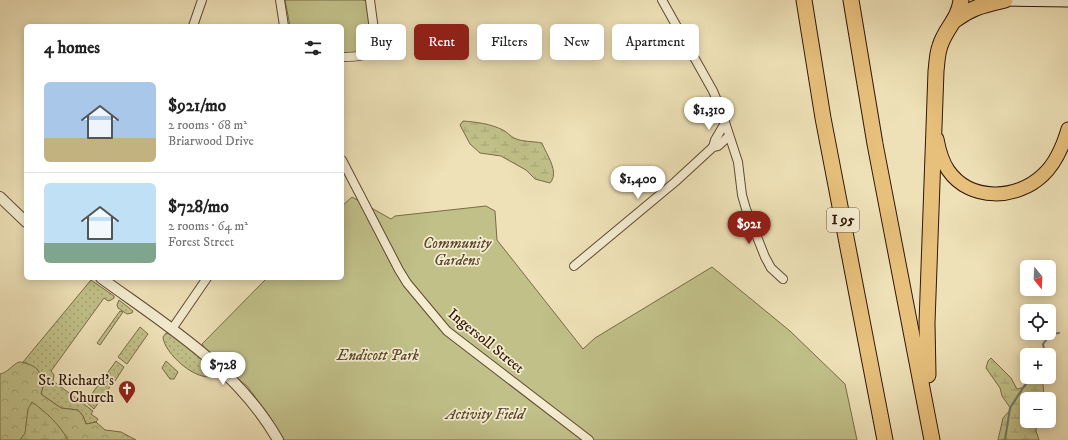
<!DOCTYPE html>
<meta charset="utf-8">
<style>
body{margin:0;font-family:"IM FELL DW Pica",serif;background:#f2f2f2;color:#222;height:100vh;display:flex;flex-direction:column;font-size:15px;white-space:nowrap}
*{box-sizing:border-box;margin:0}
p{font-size:13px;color:#767676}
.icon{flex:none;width:22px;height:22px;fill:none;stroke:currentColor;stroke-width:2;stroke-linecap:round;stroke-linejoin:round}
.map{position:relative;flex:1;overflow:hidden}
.sheet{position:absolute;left:24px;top:24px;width:320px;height:256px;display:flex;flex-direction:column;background:#fff;border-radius:6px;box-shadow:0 2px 10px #0003}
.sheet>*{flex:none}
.guide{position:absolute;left:356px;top:24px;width:380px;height:36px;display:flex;gap:8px}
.needle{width:26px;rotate:162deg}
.buttons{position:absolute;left:1020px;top:260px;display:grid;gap:8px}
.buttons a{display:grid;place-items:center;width:36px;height:36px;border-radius:6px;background:#fff;box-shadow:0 2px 10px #0003;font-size:20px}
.price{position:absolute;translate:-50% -34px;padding:0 9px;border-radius:14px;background:#fff;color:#222;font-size:13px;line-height:26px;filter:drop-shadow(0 1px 2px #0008)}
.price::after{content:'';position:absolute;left:50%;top:24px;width:12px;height:9px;margin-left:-6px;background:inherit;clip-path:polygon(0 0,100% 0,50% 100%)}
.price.active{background:#8f2418;color:#fff}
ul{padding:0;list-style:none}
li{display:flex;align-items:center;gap:12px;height:100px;padding:0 20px}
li+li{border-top:1px solid #e0e0e0}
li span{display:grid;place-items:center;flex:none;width:112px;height:80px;border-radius:6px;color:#555}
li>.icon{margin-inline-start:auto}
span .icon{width:48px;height:48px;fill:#fffc;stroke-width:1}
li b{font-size:17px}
h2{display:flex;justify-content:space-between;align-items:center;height:48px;padding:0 20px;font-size:17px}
.pill{padding:0 14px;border-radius:6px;background:#fff;box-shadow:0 2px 10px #0003;font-size:14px;line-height:36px}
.pill.active{background:#8f2418;color:#fff}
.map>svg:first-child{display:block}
.grass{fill:url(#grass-dots);stroke:#7a6a48}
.forest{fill:url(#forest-crowns);stroke:#7a6a48}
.wetland{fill:url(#wetland-marsh);stroke:#7a6a48}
.green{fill:#c1c089;stroke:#7a6a48}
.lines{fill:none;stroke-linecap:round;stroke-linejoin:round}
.stream{stroke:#707a6c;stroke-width:2}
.minor-casing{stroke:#614833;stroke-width:10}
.tertiary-casing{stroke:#614833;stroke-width:12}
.secondary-casing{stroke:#321507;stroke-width:13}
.primary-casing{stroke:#321507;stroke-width:15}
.motorway-casing{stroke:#321507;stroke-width:17}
.minor{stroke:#f4ecd0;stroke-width:8}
.tertiary{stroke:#f4ecd0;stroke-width:10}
.secondary{stroke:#f4ecd0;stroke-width:11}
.primary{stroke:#e7c07c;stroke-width:13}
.motorway{stroke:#e7c07c;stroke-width:15}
.labels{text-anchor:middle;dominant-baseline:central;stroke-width:3.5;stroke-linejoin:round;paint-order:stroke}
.shield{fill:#f4ecd0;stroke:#6c5643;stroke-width:1}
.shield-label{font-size:14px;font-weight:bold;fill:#321507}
.park-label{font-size:15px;font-style:italic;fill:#5d482e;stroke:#f4ecd0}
.street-label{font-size:15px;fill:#321507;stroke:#f4ecd0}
.poi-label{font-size:15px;fill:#321507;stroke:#f4ecd0;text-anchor:end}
</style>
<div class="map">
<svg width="1068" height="440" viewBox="0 0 1068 440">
<defs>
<pattern id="grass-dots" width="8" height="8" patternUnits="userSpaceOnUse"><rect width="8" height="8" fill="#c1c089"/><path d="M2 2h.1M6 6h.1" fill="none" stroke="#a6a475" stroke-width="1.8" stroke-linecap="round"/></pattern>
<pattern id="forest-crowns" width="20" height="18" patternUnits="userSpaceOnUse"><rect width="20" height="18" fill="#c1c089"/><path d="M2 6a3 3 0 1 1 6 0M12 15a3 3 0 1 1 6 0" fill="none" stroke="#a6a475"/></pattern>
<pattern id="wetland-marsh" width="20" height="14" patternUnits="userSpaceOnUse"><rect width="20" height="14" fill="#c1c089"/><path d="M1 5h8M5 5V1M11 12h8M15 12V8" fill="none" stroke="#a6a475"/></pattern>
</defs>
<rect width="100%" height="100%" fill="#eee1b7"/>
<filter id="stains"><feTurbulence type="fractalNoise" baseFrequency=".005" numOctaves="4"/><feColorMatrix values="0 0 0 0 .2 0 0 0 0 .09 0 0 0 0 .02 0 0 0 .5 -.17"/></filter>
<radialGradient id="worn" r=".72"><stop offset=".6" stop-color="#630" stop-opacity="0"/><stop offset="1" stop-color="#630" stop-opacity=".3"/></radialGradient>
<g class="grass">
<path d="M91,280L114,296V298L111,300L108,301L104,298L51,371L54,375L53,381L93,411L91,414L98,419L96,422L86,424L83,416L78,410L61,408L41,394L45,379L40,375L37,369L23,362Z"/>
<path d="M119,300L133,311L132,313L127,314L118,308L117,305Z"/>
<path d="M120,311L123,312L100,345L97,343Z"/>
<path d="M140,327L148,334L127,364L118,357Z"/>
<path d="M166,333C175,334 209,363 215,371L213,376C196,382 164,353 163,337Z"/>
<path d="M116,361L124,367L115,381L106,375Z"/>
<path d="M166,361L178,372L174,379H170L162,368Z"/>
<path d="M104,377L112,384L94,409L86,402Z"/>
</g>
<path class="forest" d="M19,362C24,362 33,365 37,369C40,373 41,376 45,379L41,394L61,408L78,410L83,416L86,424L96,422L105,430L121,432L136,440H0V374C7,373 12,365 19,362Z"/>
<g class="wetland">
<path d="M463,121C477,122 491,124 503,130C507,132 510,136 514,138C522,142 532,141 542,143C546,154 560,172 550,183L535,179L526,170L501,156L480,153L470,144L460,125Z"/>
<path d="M991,358L1011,378L1017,389L1025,387L1030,377H1040C1044,383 1044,392 1043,399H1027V421H1037L1036,431L1039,440H998L1003,418L1011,409L1002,396L1000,388L986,368L988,361Z"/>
<path d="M32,402C47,413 59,424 68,440H20L25,433L28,409Z"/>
</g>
<g class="green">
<path d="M285,0H362L368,1L372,45L366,52L342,55V26H290Z"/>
<path d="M352,197L391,219L395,216L486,206L495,211L497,240L583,349L595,338L712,267L790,331L845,384L857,440H284L268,414L247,386L209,355L202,344L267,278H342V206Z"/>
</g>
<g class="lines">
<g class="stream">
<path d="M1045,355L1043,344L1051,334L1059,333"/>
<path d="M1005,440L1010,408L1030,377"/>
</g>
<g class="minor-casing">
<g id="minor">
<path d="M280,0L284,26"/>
<path d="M662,0L713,91L721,110L738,162L742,195L746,209L765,257L771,268L783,279"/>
<path d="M193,26L202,0"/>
<path d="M342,57C354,57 371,57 376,45L370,0"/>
<path d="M713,147L715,140L725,123"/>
<path d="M342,160L399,270L407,283L447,331L589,440"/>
<path d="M574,266L675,182L713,147L718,146L729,136"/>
<path d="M172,329L207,278"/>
</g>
</g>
<g class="tertiary-casing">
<g id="tertiary">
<path d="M0,197L26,222"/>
<path d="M101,278C166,325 237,368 278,440"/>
</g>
</g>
<g class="secondary-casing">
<path id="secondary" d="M1001,0L1068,1"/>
</g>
<g class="primary-casing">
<path id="primary" d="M937,139C939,150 942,161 948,170C970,202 1017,200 1043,175C1056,163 1063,146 1068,129"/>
</g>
<g class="motorway-casing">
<g id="motorway">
<path d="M804,0L823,118L885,440"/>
<path d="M851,0L875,144L932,440"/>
<path d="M955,20C972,7 984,5 1005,0"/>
<path d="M928,375L927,323L936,71C937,63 937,54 940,46C945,29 959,19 961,0"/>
</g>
</g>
<use href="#minor" class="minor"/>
<use href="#tertiary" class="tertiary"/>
<use href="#secondary" class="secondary"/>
<use href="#primary" class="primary"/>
<use href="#motorway" class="motorway"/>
</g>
<defs>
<g id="church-pin" transform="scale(0.9)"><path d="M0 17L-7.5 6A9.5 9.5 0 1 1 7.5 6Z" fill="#8f2418" stroke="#f4ecd0"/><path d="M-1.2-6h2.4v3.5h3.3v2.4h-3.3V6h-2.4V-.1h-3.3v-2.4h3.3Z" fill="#fff"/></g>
</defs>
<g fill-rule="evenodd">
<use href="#church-pin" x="127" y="389"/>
</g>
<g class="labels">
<rect class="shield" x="827" y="208" width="32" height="24" rx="3"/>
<g class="shield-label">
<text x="843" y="220">I 95</text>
</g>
<g class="park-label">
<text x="457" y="243">Community<tspan x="457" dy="17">Gardens</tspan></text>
<text x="378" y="355">Endicott Park</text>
<text x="485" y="414">Activity Field</text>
</g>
<g class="street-label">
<text transform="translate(486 341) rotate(39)">Ingersoll Street</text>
</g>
<g class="poi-label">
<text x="114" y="380">St. Richard's<tspan x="114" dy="17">Church</tspan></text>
</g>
</g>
<rect width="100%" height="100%" filter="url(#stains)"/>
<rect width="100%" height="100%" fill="url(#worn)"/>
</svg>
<div class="buttons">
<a><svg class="needle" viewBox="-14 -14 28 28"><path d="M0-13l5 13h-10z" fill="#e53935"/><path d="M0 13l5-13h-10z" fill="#767676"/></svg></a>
<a><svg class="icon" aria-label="locate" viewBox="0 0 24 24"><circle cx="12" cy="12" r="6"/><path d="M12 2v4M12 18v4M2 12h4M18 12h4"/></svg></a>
<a>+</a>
<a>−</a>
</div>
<b class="price" style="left:709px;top:131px">$1,310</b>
<b class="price" style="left:638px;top:200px">$1,400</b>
<b class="price active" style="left:749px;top:245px">$921</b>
<b class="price" style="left:223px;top:386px">$728</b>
<div class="guide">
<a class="pill">Buy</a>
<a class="pill active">Rent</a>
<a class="pill">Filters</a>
<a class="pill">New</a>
<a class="pill">Apartment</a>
</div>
<section class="sheet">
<h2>4 homes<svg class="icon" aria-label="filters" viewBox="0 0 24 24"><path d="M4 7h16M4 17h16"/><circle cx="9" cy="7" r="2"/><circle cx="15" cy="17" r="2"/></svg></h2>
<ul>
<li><span style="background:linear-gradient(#a9c7e8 70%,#c2b280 0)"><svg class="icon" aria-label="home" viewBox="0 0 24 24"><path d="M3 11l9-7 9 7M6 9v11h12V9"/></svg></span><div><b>$921/mo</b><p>2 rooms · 68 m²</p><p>Briarwood Drive</p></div></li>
<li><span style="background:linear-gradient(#bfe0f5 75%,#7fa58c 0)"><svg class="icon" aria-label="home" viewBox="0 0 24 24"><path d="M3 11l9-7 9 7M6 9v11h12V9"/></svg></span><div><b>$728/mo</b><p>2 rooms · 64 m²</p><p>Forest Street</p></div></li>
</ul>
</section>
</div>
